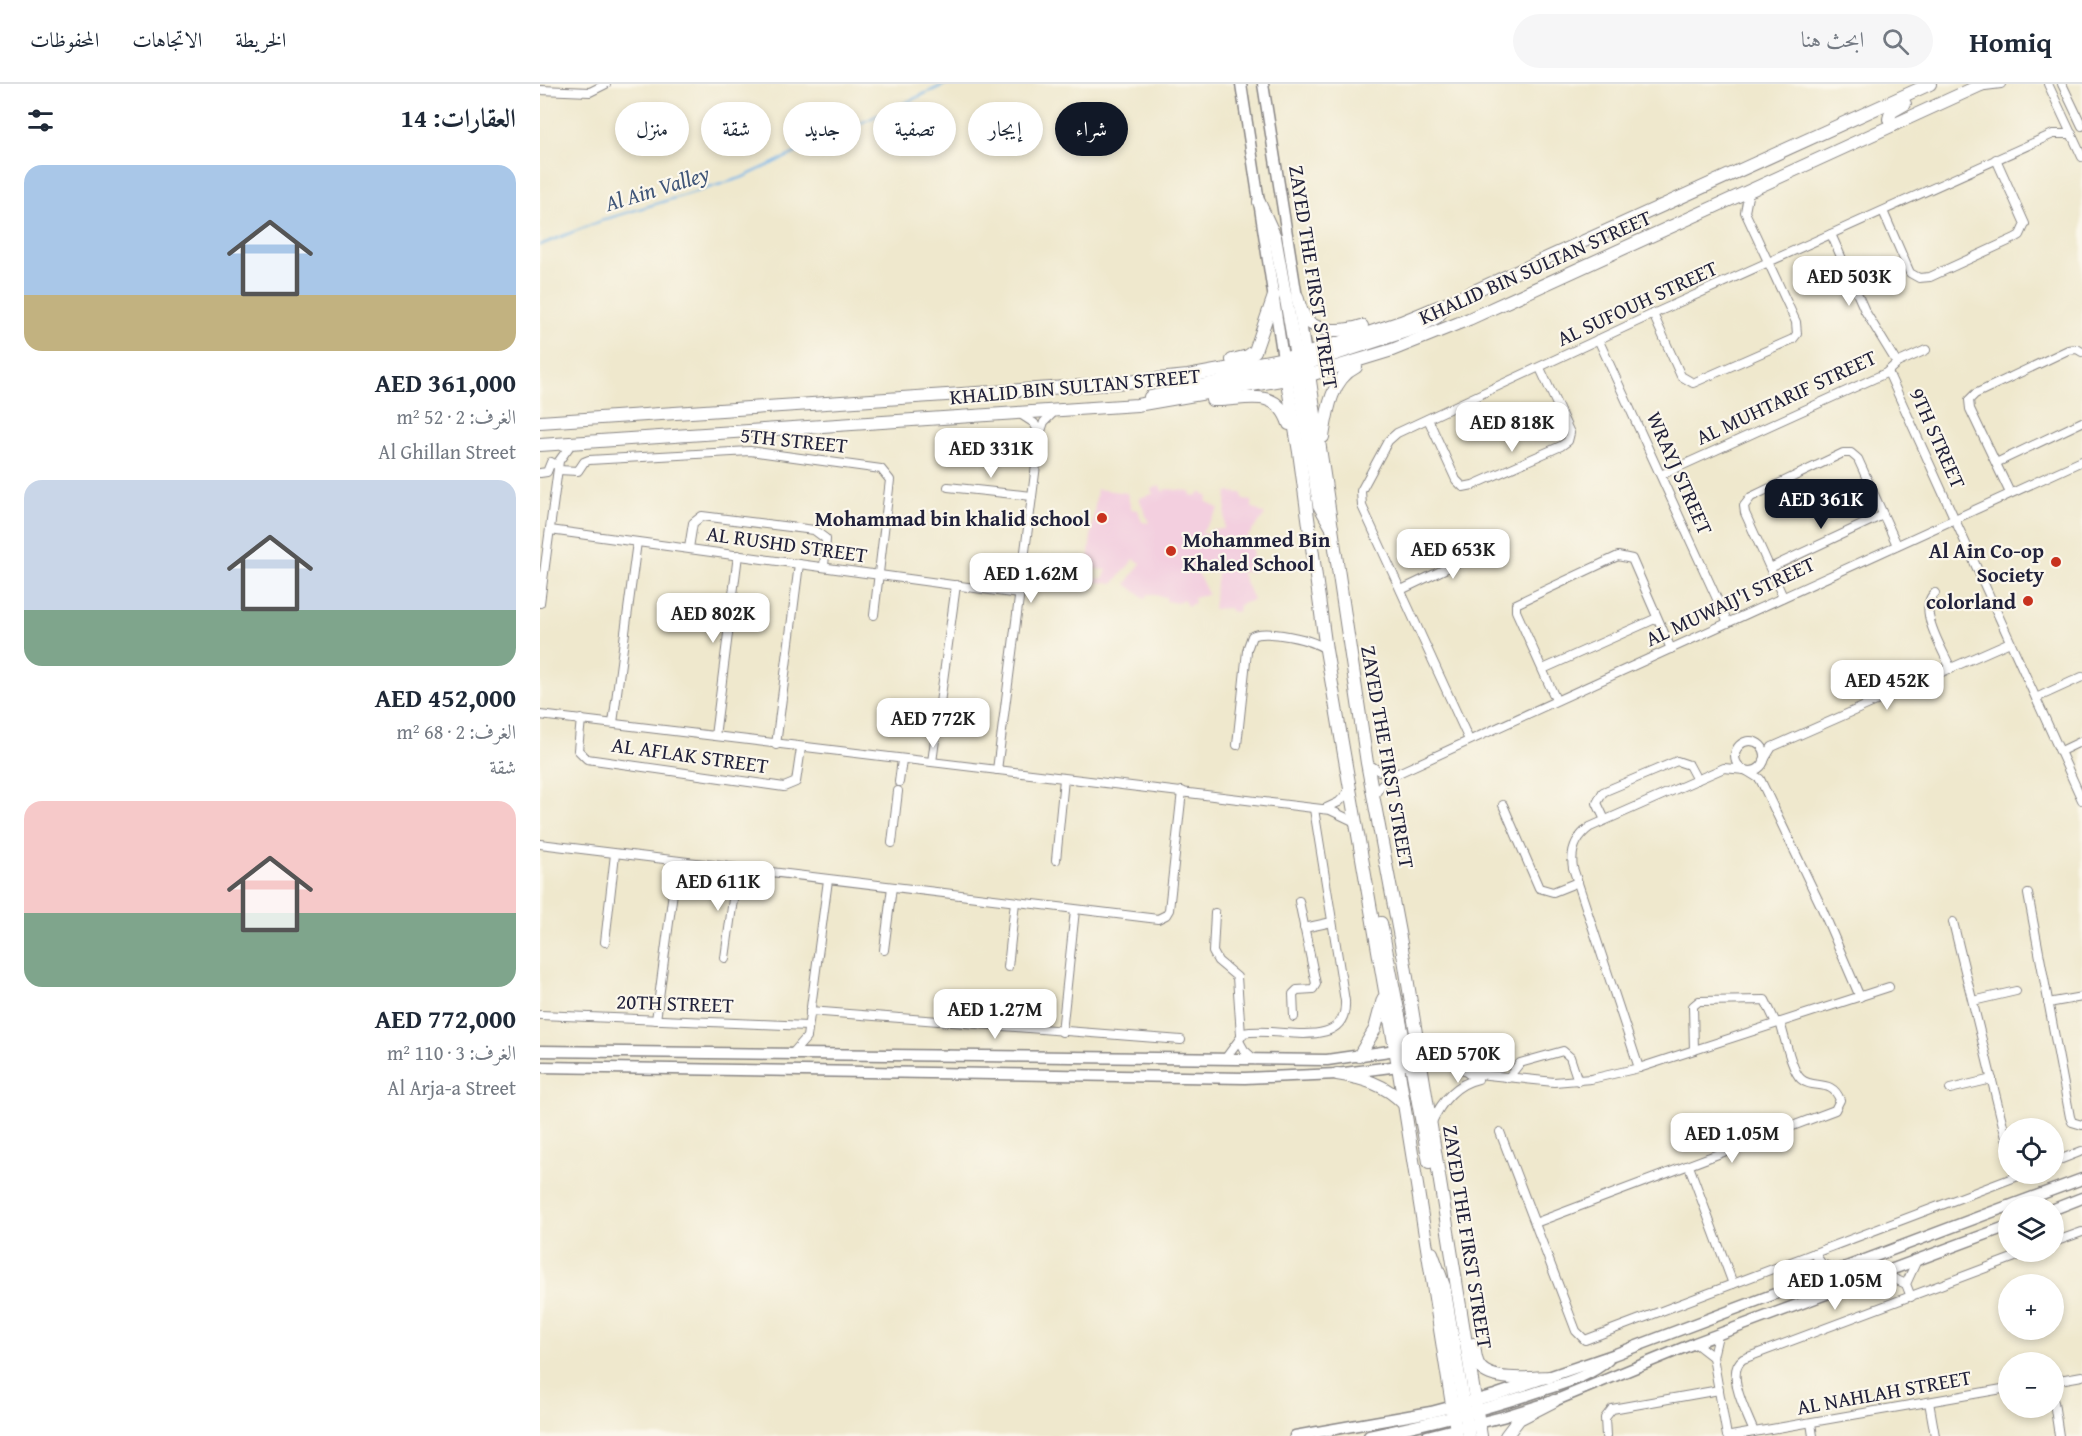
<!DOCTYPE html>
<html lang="ar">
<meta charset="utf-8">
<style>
body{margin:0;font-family:"Gentium Book Plus",Amiri,serif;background:#f6f6f7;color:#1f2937;direction:rtl;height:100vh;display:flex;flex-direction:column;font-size:22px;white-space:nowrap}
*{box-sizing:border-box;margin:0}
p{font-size:20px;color:#747a83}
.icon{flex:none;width:33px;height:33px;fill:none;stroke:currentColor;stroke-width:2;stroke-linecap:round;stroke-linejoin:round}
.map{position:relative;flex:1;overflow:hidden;direction:ltr}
.drawer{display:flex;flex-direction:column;background:#fff;width:540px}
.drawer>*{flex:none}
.top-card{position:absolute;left:18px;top:18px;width:570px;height:54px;direction:rtl;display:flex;gap:12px}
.controls{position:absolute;left:1458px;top:1034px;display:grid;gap:12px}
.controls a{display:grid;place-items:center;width:66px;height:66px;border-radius:50%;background:#fff;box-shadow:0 3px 9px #0003;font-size:30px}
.price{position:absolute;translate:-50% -51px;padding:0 14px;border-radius:12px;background:#fff;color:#222;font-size:20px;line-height:39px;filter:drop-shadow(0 2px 3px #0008)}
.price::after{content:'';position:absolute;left:50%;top:36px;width:18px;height:14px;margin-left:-9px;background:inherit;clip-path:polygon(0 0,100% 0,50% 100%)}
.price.current{background:#111827;color:#fff}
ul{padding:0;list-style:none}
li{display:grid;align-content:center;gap:12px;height:318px;padding:0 24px}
li span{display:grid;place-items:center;height:186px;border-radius:18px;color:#555}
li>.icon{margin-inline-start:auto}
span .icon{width:108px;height:108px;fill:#fffc;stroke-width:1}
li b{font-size:26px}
h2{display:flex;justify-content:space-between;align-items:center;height:72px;padding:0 24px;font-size:26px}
.tag{padding:0 21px;border-radius:27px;background:#fff;box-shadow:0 3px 9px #0003;font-size:21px;line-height:54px}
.tag.current{background:#111827;color:#fff}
header{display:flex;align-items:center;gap:36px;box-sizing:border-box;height:84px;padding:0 30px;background:#fff;border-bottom:2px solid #e0e1e3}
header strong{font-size:28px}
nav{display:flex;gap:33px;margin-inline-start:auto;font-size:21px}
.search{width:420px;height:54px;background:#f6f6f7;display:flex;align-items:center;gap:15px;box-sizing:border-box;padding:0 21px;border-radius:33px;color:#747a83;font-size:22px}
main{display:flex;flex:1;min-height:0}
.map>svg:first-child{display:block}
.built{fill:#f3cfdf}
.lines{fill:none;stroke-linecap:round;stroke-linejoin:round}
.stream{stroke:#76b5ea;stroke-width:2}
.street-casing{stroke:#888584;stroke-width:10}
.secondary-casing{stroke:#888584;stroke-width:13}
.primary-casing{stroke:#888584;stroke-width:14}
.street{stroke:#fff;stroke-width:8}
.secondary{stroke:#fff;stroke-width:10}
.primary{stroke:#fff;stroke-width:12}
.poi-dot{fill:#c8321e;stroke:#fbf7ec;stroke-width:2}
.labels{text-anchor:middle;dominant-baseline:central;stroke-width:4.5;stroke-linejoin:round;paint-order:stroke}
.street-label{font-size:21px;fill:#22223b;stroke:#fbf7ec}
.poi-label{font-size:21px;font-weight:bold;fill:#22223b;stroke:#fbf7ec;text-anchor:end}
.water-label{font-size:22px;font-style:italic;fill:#3f5578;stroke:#fbf7ec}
</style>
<header>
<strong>Homiq</strong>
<div class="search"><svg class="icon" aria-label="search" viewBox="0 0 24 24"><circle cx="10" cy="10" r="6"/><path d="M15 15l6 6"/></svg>ابحث هنا</div>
<nav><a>الخريطة</a><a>الاتجاهات</a><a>المحفوظات</a></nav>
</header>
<main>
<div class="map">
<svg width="1542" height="1352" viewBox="0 0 1542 1352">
<rect width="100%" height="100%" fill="#fbf7ec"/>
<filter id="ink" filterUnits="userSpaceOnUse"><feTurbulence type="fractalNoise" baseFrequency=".0167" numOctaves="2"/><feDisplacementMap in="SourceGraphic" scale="12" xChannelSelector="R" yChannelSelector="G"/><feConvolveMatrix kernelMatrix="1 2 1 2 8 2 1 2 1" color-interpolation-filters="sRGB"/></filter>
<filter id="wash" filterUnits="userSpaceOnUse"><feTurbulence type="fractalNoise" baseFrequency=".008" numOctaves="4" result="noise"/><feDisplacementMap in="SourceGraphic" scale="24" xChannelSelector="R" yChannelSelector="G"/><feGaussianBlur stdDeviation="1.35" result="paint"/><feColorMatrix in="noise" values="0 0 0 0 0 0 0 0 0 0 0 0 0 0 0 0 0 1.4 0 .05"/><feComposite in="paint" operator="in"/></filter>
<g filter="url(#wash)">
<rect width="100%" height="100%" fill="#efe8cd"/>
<path class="built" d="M620,402L623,408L627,405L650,407L651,411L657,412L661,408L668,413L666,417L679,425L661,449L668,450L672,445H684L687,408L702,409L703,416L712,417V423L725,431L707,453L712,459L714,488H701L713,516L699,521L698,528L690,527L689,524L673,525L677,489L667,488L663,484L655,483L668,510L654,514L655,519L647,522L643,515L637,519L626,517V513L608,510L605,515L586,500L601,479L594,475L574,499L554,498V494L563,495L567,486L547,484L557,405L587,409L591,425L598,426L602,438L609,439L599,414L613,410L611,405Z"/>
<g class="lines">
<path class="stream" d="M0,161L66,135L201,94L406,0"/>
</g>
</g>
<g filter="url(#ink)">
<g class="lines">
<g class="street-casing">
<g id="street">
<path d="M1508,0L1542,73"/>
<path d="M1522,0L1542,42"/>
<path d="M1437,3L1461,0"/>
<path d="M0,6L50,8L66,0"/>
<path d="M1343,127L1370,189L1379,194L1390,193L1475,154L1480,151L1485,140L1456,75"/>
<path d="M1291,150L1325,227L1357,279"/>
<path d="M1113,230L1141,292L1153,299L1253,255L1257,250L1256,238L1205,128L1209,107"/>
<path d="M1058,255L1188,539"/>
<path d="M1348,288L1542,716"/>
<path d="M480,330L494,339L500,350"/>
<path d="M888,335L916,396L923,403L933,401L1021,362L1028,357L1030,349L1000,284"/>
<path d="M1456,379L1542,338"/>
<path d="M18,386L38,387L44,378L49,376L210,367L341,385L350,396L334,531"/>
<path d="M0,389L7,388L11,378L18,382"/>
<path d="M1121,391L1346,289L1357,279L1386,266"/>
<path d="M408,403L492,412"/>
<path d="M1470,409L1430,325L1429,316L1435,310L1528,266L1537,265L1542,268"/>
<path d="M10,446L479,510"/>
<path d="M149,464L153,439L162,432L274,446L286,455L284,483"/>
<path d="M1230,484L1343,431"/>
<path d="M861,506L953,462"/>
<path d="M1395,509C1376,524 1403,566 1411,585"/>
<path d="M1243,513L1205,429L1204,422L1211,413L1303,369H1311L1318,375L1357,461"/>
<path d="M0,519L19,377L32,359"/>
<path d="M708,563L712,552C724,545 775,555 786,566"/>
<path d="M1003,585L1117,534"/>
<path d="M1496,614L1542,593"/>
<path d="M1016,616L976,527V520L1078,472L1092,475L1131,565"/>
<path d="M0,631L790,726L815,738"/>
<path d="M41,635L38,666L47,675L244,703L256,698L261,664"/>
<path d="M73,639L97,458"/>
<path d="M175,652L198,471"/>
<path d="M929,656L822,422L821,407L848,357L857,349L1113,230L1513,50H1532"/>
<circle cx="1210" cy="672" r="15"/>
<path d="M236,661L259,480"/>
<path d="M697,661L707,567"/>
<path d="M1521,667L1542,657"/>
<path d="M1224,676L1232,663L1470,558"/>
<path d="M392,678L416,501"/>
<path d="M827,679L839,687L854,691"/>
<path d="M457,686L500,350L504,338L516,326"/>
<path d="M1207,687L1220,695L1280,820L1320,913"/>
<path d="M359,698L362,676"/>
<path d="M833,714L841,701L854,691L1542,377"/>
<path d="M963,721L999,804L1013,808L1038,798"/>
<path d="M784,725L799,718L809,707"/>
<path d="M1065,736L1057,719L1063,708L1137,677L1149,681L1157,696"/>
<path d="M352,759L358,707"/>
<path d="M0,760L618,835L626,831L629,826L642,707"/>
<path d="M516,776L524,695"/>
<path d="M1488,810L1530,1033L1532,1038L1542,1041"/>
<path d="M675,829L673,868L678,877L697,893L701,951"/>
<path d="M1413,838L1468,1062"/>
<path d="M764,844L792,838"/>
<path d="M65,858L75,770"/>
<path d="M344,866L352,803"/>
<path d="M185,874L197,786"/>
<path d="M468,883L475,818"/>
<path d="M1433,917L1476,907"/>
<path d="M1508,919L1542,913"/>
<path d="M270,927L641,956"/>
<path d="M0,931L268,942"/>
<path d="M754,933L753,910L757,906L773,905L776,900L759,817"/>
<path d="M116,936L137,778"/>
<path d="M522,948L535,826"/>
<path d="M699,957L704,966L715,976"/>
<path d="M878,962L910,959L917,963L925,980L938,990L1014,998L1051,995L1099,984L1349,903"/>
<path d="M1154,966L1153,922L1159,917L1225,916L1236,939"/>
<path d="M252,970L267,953L288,796"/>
<path d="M685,975L704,949C733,941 808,970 805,917L774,725"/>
<path d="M880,979L908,976L932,992"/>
<path d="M1099,984L1033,784C1030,766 1036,753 1050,743L1184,684L1204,686"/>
<path d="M968,994L980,979L1023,967L1030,973L1038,997"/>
<path d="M1410,1005L1452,995"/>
<path d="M891,1040C900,1020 915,1000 938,995"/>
<path d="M960,1048L1036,1247L1045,1256L1486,1089"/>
<path d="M1514,1078L1542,1067"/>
<path d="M1149,1082L1193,1200"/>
<path d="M995,1139L1295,1026L1300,1016C1292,994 1273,1006 1261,995C1252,988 1244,951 1240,938"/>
<path d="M1514,1158L1542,1148"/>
<path d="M1274,1169L1282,1180L1297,1186"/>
<path d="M1343,1190L1366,1200"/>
<path d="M1371,1213L1366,1200L1377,1176"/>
<path d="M1178,1251L1173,1273L1187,1352"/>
<path d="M1155,1259L1173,1273"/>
<path d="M1514,1297L1542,1292"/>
<path d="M1389,1318L1395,1352"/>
<path d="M1514,1318L1519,1352"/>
<path d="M1271,1339L1273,1352"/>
<path d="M1214,1348C1207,1330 1184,1288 1203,1275L1491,1167"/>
<path d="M1066,1352L1065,1334L1072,1325L1179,1306"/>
<path d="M1191,1352L1468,1304"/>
</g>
</g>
<g class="secondary-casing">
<g id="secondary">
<path d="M701,0L743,274"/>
<path d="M723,0L766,270"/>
<path d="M0,967L787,976L863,965"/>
<path d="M0,983L705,994L797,990L866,981"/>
<path d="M1469,1122L1542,1095"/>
<path d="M1514,1125L1542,1114"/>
<path d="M755,1352L891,1328L955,1311L1073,1271L1468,1122"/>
<path d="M829,1352C887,1340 944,1326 1000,1307C1024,1299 1049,1293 1068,1276"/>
<path d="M887,1352L962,1333L1014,1317L1155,1259L1468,1142"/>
</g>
</g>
<g class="primary-casing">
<g id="primary">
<path d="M1354,41L1349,35L1351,28L1365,20"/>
<path d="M719,118L735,153L757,278"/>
<path d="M757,212C759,219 761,229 766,235C778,250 807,247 822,242"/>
<path d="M766,270L827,679L864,875L941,1352"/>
<path d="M743,274L759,368L786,566L858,982L917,1352"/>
<path d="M692,276L708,272L715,267L734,212"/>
<path d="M757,287L779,421L792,444"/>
<path d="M746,297L753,287L762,281L879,243L897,233L909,219"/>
<path d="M610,313L752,282"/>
<path d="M672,316C702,318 736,300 749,340"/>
<path d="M0,338L556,301L648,292L766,270L861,238L910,218L1390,0"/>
<path d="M783,353C787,328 791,295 816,283"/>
<path d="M0,361L597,321L770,291L852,266L929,235L1443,0"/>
<path d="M841,839L864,957L870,961L878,959"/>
<path d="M855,966L866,973L871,980L889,1078"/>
<path d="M819,972L835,945L843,915"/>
<path d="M797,990C823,994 845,1000 864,1020"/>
<path d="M892,1169L904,1202L929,1352"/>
<path d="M934,1260C935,1267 935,1277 940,1283C952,1298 991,1294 1009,1293"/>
<path d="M966,1352L979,1335L1014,1317"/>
</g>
</g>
<use href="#street" class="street"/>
<use href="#secondary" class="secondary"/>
<use href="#primary" class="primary"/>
</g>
</g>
<g class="poi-dot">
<circle cx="562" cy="434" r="6"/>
<circle cx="631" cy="467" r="6"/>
<circle cx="1516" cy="478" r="6"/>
<circle cx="1488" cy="517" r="6"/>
</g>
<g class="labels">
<g class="street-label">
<text transform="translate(995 183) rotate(-24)">KHALID BIN SULTAN STREET</text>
<text transform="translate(774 193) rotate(81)">ZAYED THE FIRST STREET</text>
<text transform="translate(1097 219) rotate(-25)">AL SUFOUH STREET</text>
<text transform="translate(535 302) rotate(-5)">KHALID BIN SULTAN STREET</text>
<text transform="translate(1246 313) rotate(-25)">AL MUHTARIF STREET</text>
<text transform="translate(1398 354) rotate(66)">9TH STREET</text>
<text transform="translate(254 356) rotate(6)">5TH STREET</text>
<text transform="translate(1140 389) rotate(66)">WRAYJ STREET</text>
<text transform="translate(247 460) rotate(8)">AL RUSHD STREET</text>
<text transform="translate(1190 517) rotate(-25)">AL MUWAIJ'I STREET</text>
<text transform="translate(150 671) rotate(8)">AL AFLAK STREET</text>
<text transform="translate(848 673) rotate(80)">ZAYED THE FIRST STREET</text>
<text transform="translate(135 919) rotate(2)">20TH STREET</text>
<text transform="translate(928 1153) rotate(81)">ZAYED THE FIRST STREET</text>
<text transform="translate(1344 1308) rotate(-10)">AL NAHLAH STREET</text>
</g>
<g class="poi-label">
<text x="550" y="434">Mohammad bin khalid school</text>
<text x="643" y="455" text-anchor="start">Mohammed Bin<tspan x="643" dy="24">Khaled School</tspan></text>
<text x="1504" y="466">Al Ain Co-op<tspan x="1504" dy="24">Society</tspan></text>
<text x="1476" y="517">colorland</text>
</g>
<g class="water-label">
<text transform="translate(117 104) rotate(-17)">Al Ain Valley</text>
</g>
</g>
</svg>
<div class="controls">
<a><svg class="icon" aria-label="locate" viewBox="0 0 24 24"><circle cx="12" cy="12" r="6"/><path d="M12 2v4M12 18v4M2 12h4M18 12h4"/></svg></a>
<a><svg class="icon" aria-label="layers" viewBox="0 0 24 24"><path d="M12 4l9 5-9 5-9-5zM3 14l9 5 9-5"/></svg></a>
<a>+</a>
<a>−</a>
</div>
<b class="price" style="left:1309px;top:223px">AED 503K</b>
<b class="price" style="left:972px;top:369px">AED 818K</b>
<b class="price" style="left:451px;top:395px">AED 331K</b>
<b class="price current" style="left:1281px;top:446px">AED 361K</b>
<b class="price" style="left:913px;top:496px">AED 653K</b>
<b class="price" style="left:491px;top:520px">AED 1.62M</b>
<b class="price" style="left:173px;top:560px">AED 802K</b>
<b class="price" style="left:1347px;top:627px">AED 452K</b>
<b class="price" style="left:393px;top:665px">AED 772K</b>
<b class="price" style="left:178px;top:828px">AED 611K</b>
<b class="price" style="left:455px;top:956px">AED 1.27M</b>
<b class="price" style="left:918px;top:1000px">AED 570K</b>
<b class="price" style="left:1192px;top:1080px">AED 1.05M</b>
<b class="price" style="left:1295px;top:1227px">AED 1.05M</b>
<div class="top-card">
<a class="tag current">شراء</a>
<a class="tag">إيجار</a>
<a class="tag">تصفية</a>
<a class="tag">جديد</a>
<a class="tag">شقة</a>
<a class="tag">منزل</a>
</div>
</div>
<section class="drawer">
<h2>العقارات: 14<svg class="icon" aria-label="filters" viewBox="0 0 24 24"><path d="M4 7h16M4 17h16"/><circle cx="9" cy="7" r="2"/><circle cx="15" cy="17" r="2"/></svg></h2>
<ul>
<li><span style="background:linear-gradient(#a9c7e8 70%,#c2b280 0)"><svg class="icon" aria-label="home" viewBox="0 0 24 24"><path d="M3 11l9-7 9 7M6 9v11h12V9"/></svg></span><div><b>AED 361,000</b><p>الغرف: 2 · 52 m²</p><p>Al Ghillan Street</p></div></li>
<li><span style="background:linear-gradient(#c9d6e8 70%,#7fa58c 0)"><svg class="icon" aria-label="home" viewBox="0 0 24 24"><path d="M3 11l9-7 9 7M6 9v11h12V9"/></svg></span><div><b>AED 452,000</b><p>الغرف: 2 · 68 m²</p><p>شقة</p></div></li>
<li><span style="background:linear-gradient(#f6c9c9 60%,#7fa58c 0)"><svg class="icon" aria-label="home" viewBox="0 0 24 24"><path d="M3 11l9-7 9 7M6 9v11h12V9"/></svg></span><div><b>AED 772,000</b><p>الغرف: 3 · 110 m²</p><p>Al Arja-a Street</p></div></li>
</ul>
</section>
</main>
